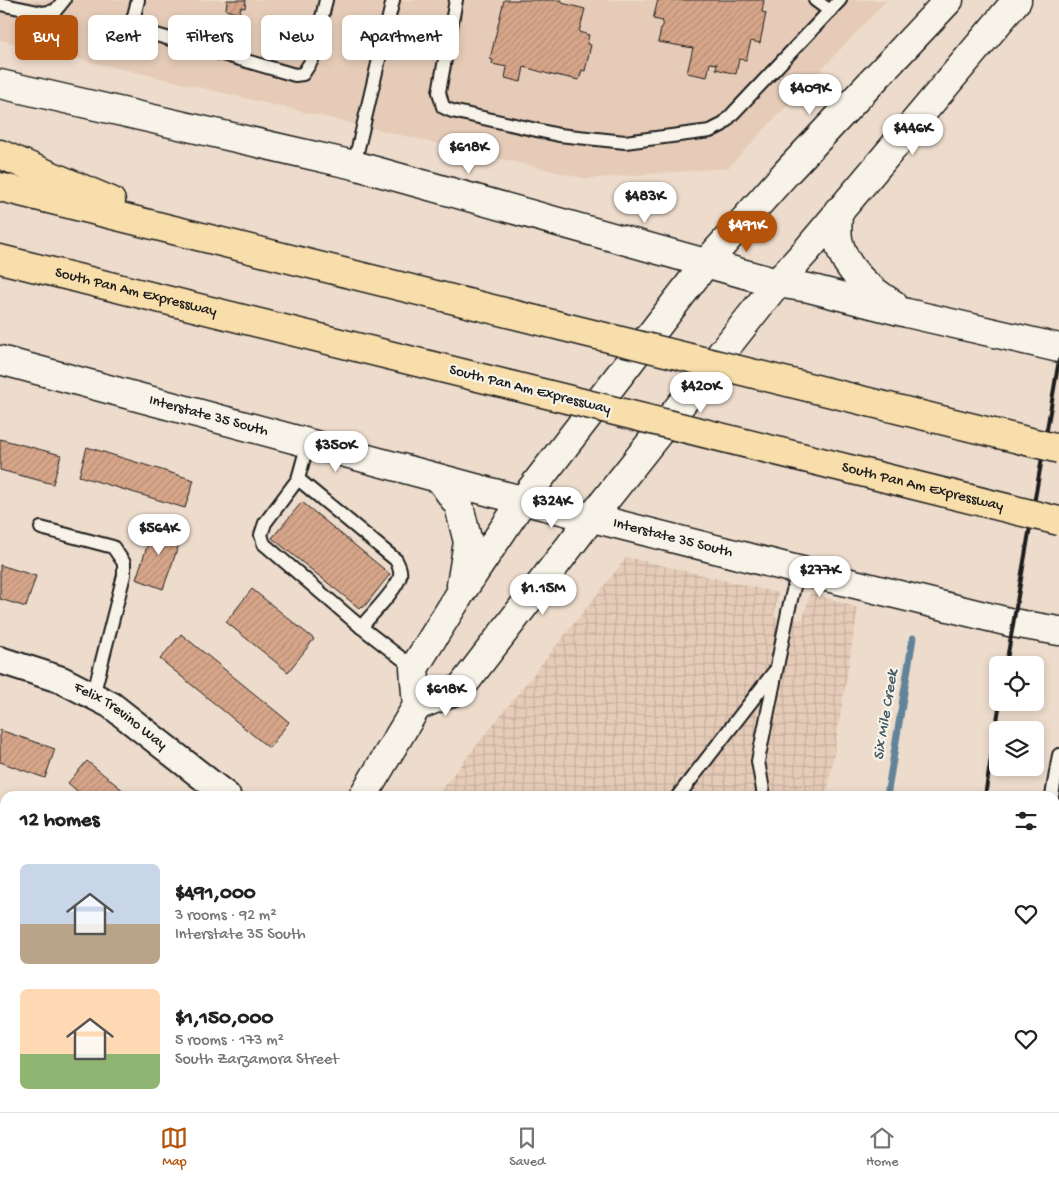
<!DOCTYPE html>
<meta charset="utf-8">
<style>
body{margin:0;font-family:"Gochi Hand",sans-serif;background:#f2f2f2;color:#222;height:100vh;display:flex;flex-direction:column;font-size:19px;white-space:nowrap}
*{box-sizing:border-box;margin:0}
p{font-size:16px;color:#767676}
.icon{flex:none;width:28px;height:28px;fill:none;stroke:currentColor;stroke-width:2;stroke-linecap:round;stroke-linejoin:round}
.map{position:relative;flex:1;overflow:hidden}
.side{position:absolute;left:0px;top:791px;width:1060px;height:321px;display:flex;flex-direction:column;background:#fff;border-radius:15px 15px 0 0;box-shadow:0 2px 8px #0003}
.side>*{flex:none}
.top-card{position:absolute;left:15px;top:15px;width:500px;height:45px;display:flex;gap:10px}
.controls{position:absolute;left:989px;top:656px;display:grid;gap:10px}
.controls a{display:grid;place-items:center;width:55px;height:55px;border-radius:8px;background:#fff;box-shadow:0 2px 8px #0003;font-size:25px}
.price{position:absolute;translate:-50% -42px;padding:0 11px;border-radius:18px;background:#fff;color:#222;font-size:16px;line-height:32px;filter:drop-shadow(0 1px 2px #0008)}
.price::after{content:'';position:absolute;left:50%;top:30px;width:15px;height:11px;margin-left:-8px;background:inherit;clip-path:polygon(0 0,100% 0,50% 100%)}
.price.current{background:#b45309;color:#fff}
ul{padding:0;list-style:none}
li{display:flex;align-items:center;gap:15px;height:125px;padding:0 20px}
li span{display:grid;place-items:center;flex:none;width:140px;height:100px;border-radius:8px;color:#555}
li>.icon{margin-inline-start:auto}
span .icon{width:60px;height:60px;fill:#fffc;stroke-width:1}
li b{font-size:21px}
h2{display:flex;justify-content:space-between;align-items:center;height:60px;padding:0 20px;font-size:21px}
.pill{padding:0 18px;border-radius:8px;background:#fff;box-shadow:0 2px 8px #0003;font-size:18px;line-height:45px}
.pill.current{background:#b45309;color:#fff}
.menu{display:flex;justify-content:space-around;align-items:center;height:70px;border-top:1px solid #e0e0e0;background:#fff;font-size:14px;color:#767676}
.menu a{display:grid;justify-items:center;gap:2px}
.menu .current{color:#b45309}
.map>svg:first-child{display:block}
.built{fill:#e6ccb8}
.industrial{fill:url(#industrial-grid)}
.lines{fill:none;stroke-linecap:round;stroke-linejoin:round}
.stream{stroke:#62849b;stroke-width:7}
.building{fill:url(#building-hatch);stroke:#1c1c1c}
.service-casing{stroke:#1c1c1c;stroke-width:16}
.minor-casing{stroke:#1c1c1c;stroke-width:30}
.secondary-casing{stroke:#1c1c1c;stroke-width:31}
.motorway-casing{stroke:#1c1c1c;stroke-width:31}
.service{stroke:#f7f3e8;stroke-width:12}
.minor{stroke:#f7f3e8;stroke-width:26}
.secondary{stroke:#f7f3e8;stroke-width:28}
.motorway{stroke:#f8deab;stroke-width:28}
.rail{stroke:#1c1c1c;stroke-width:4}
.motorway-bridge-casing{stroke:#1c1c1c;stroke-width:31;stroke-linecap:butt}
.motorway-bridge{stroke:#f8deab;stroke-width:28}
.labels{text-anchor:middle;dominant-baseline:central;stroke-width:4.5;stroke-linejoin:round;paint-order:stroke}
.street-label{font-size:15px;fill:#1c1c1c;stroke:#f7f3e8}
.water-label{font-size:16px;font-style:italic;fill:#455966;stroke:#f7f3e8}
</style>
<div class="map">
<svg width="1059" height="1112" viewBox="0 0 1059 1112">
<defs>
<pattern id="industrial-grid" width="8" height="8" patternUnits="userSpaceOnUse" patternTransform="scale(1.25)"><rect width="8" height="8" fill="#e6ccb8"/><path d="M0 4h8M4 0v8" fill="none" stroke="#c5af9e"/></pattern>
<pattern id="building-hatch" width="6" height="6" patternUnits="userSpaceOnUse" patternTransform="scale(1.25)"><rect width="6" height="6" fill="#d7a68a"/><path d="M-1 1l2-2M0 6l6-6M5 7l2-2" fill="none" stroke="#b88e76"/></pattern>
</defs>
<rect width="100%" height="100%" fill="#eddccc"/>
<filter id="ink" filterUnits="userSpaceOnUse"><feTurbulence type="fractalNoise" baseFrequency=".02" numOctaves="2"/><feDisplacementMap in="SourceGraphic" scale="10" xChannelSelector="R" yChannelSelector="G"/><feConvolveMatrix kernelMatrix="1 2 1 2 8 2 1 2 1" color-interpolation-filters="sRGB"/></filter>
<g filter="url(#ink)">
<path class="built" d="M0,0H887L728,168L586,179L0,40Z"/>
<g class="industrial">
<path d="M627,557L778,593L774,617L803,620L810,592L858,608L827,796H436Z"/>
<path d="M283,1108H777L776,1112H279Z"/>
</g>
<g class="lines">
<g class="stream">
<path d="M887,796L913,638"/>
<path d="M837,1112V1108"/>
</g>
</g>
<g class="building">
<path d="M227,0H246L245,8L241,7L239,14L226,10Z"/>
<path d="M504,0H562V3L585,9L579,32L589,35L587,44L591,45L585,71L582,70L579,80L556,75V76L524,67L521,82L505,78L507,67L492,64L493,60L490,59Z"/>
<path d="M658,0H764L762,12L766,13L760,43L751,41L746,60L739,59L736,74L716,69L717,64L710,63L707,77L687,73L693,48L658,42L663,21L653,19Z"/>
<path d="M0,439L61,455L53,484L0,470Z"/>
<path d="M87,447L194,480L185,508L79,476Z"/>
<path d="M302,502L390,574L364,607L359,608L272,538Z"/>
<path d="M155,523L183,533L163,589L136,579Z"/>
<path d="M0,565L36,576L26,607L0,599Z"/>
<path d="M252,589L314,639L288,672L226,622Z"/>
<path d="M181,634L289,722L269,748L160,659Z"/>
<path d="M0,730L55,749L45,778L0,762Z"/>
<path d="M87,761L130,796H83L68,783Z"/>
<path d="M0,1003L5,1006V1047L0,1043Z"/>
<path d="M246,1108H250L256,1112H242Z"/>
<path d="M278,1108H433L439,1112H275Z"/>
<path d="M573,1108H598L602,1112H569Z"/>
</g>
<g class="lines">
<g class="service-casing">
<g id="service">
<path d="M138,0L132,24L139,30L295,75L303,74L312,60L326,0"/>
<path d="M456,0L439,92L443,107L452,111L559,135L625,142L710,131L722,125L840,0"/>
<path d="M815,0L830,11"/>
<path d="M0,4L43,13L55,11L64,0"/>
<path d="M354,165L393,0"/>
<path d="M308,443L298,479L396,560C399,566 401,570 400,576C398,588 370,616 361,627"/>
<path d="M298,479L265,523L261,535L264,544L361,627L414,668"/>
<path d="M41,528L113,547L124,563V575L93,696"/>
<path d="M678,796L774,672"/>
<path d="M764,796L758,761L788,612L798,570"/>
<path d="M1052,796L1059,755"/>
<path d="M0,850L5,854"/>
<path d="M492,1108L497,1112"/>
<path d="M999,1108L1000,1112"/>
</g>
</g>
<g class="minor-casing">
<g id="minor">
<path id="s1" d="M0,660L62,680L111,705L227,796"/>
</g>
</g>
<g class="secondary-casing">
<g id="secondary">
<path d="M0,84L354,165L777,283L809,288L907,313L1059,348"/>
<path d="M838,211C838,221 836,234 839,243C846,271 870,290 893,304"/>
<path id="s2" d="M0,360L494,493L798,570L1013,623L1059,631"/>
<path d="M440,479L459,506L468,542L461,585"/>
<path d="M417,706L460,689L592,517L777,283L807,250L1017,0"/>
<path d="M363,796L417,706L414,668L460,594L523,500L706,263L786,173L949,0"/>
<path d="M122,1112L125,1108"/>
</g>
</g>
<g class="motorway-casing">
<g id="motorway">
<path d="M0,154L111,201"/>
<path d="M0,187L536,320"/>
<path id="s3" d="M0,259L510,385"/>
</g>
</g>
<use href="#service" class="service"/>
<use href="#minor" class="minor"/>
<use href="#secondary" class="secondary"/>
<use href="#motorway" class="motorway"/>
<g class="rail">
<path d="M1006,665L1059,360"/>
<path d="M985,796L1000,702"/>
<path d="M934,1112V1108"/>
</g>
<g class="motorway-bridge-casing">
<g id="motorway-bridge">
<path d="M536,320L1059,449"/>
<path id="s4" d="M510,385L1059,521"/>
</g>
</g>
<use href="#motorway-bridge" class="motorway-bridge"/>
</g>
</g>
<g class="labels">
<g class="street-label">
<text stroke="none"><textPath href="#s3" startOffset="140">South Pan Am Expressway</textPath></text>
<text transform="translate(530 390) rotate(14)">South Pan Am Expressway</text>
<text stroke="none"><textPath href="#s2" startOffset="216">Interstate 35 South</textPath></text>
<text stroke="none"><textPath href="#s4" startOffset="425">South Pan Am Expressway</textPath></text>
<text stroke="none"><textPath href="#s2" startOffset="696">Interstate 35 South</textPath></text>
<text stroke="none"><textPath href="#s1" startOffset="134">Felix Trevino Way</textPath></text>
</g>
<g class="water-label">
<text transform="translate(887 715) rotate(-81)">Six Mile Creek</text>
</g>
</g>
</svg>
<div class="controls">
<a><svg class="icon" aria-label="locate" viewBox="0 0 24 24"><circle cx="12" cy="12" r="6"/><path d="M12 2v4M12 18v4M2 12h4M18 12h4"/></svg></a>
<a><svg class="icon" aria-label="layers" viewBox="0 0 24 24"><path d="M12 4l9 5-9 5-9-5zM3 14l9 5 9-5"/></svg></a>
</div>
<b class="price" style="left:810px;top:116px">$409K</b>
<b class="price" style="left:913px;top:156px">$446K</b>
<b class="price" style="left:469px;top:175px">$618K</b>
<b class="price" style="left:645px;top:224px">$483K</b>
<b class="price current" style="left:747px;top:253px">$491K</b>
<b class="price" style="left:701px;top:414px">$420K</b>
<b class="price" style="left:336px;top:473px">$350K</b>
<b class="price" style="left:552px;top:529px">$324K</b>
<b class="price" style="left:159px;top:556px">$564K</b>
<b class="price" style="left:820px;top:598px">$277K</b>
<b class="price" style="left:543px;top:616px">$1.15M</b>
<b class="price" style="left:446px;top:717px">$618K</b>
<div class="top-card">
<a class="pill current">Buy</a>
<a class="pill">Rent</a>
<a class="pill">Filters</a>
<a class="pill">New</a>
<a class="pill">Apartment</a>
</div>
<section class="side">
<h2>12 homes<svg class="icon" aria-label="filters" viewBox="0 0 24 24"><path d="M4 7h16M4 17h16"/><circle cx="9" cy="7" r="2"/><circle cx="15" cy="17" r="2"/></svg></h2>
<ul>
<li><span style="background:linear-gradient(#c9d6e8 60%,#b9a48a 0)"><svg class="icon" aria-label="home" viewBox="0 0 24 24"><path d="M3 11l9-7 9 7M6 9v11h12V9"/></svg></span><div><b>$491,000</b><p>3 rooms · 92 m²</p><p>Interstate 35 South</p></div><svg class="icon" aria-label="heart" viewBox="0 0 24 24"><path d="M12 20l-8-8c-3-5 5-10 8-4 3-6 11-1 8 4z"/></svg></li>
<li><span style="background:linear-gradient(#ffd9b3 65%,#8fb573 0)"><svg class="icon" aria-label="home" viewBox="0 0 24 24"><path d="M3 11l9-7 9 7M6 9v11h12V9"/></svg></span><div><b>$1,150,000</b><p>5 rooms · 173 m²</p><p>South Zarzamora Street</p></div><svg class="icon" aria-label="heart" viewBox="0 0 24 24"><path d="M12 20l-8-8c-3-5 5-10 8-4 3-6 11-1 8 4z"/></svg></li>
</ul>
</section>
</div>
<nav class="menu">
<a class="current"><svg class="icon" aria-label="map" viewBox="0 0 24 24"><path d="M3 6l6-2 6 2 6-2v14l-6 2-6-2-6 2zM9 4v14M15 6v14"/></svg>Map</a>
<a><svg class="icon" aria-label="saved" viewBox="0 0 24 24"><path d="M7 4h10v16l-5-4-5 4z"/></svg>Saved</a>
<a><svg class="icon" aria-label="home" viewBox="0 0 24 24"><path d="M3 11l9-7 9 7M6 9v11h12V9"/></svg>Home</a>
</nav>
